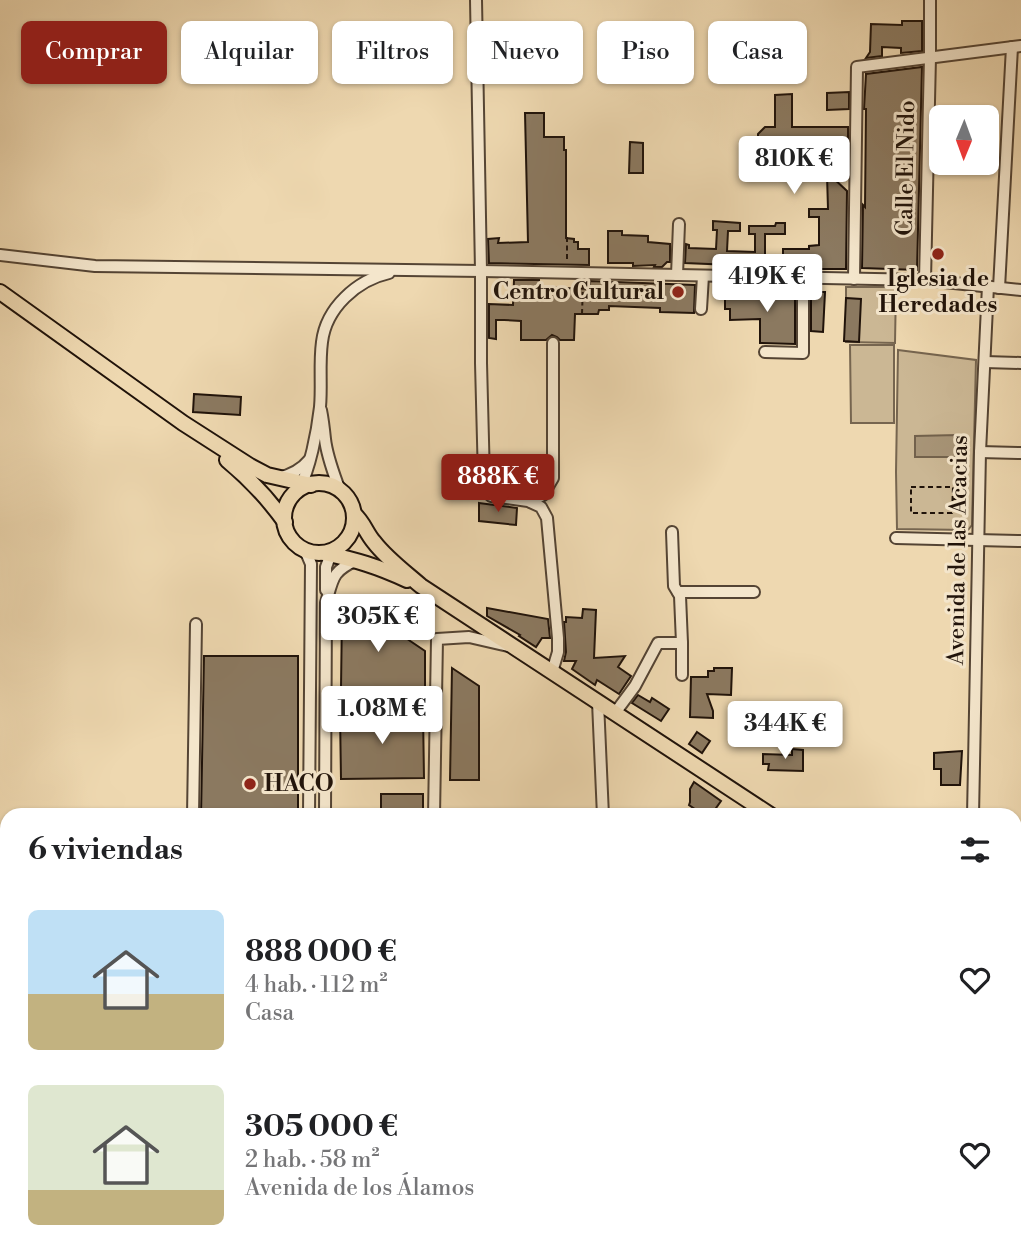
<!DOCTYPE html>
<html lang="es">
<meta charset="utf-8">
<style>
body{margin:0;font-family:"Libre Bodoni",serif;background:#f6f6f6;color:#202124;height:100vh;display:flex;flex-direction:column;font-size:26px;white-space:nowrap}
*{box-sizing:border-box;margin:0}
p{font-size:23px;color:#757577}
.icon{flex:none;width:38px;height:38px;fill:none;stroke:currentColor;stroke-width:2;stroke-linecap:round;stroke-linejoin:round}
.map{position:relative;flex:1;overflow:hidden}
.panel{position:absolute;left:0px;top:808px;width:1022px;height:450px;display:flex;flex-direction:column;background:#fff;border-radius:21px 21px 0 0;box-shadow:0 2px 5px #0004}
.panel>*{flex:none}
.hud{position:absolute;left:21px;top:21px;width:980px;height:63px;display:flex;gap:14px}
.needle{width:46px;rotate:181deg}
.fabs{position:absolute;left:929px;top:105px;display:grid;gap:14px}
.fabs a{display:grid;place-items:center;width:70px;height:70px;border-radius:10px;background:#fff;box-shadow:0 2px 5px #0004;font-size:35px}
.price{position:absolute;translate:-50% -60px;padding:0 16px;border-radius:7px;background:#fff;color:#222;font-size:23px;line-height:46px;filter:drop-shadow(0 2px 4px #0008)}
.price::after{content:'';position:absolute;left:50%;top:42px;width:21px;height:16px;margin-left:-10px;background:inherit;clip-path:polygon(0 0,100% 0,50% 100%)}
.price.selected{background:#8f2418;color:#fff}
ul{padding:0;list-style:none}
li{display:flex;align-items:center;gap:21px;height:175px;padding:0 28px}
li span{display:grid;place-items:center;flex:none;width:196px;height:140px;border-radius:10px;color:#555}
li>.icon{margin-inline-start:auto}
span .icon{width:84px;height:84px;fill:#fffc;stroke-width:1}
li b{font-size:30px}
h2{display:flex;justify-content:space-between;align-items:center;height:84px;padding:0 28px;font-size:30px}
.tag{padding:0 24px;border-radius:10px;background:#fff;box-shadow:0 2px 5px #0004;font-size:24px;line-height:63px}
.tag.selected{background:#8f2418;color:#fff}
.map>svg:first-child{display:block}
.green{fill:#cbb794;stroke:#76654f;stroke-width:2}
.water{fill:#a89578;stroke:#72614c;stroke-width:2}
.building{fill:#8b7960;stroke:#20130a;stroke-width:2}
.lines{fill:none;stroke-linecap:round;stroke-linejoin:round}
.minor-casing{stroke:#544434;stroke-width:14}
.major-casing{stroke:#20130a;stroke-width:18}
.path{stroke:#20130a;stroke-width:2;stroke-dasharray:5 3.5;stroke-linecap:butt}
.minor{stroke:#f4e6cc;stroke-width:10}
.major{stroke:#eed8b0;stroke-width:14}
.poi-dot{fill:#8f2418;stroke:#f4e6cc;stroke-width:2.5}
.labels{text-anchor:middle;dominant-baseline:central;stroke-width:6;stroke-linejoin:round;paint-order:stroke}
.street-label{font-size:23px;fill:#20130a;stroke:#f4e6cc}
.poi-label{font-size:23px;font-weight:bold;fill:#20130a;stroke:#f4e6cc}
</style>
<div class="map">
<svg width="1021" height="1257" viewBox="0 0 1021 1257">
<rect width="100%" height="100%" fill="#eed8b0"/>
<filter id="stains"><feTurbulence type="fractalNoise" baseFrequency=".00286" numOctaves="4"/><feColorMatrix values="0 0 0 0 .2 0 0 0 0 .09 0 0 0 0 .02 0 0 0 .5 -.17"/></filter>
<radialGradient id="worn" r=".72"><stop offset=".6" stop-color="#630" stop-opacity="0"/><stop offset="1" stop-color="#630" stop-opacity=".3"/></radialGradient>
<g class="green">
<path d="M846,287H896L895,343L846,342Z"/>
<path d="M850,345H894V423H851Z"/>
<path d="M898,350L976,360L972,525L968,530L897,529L896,472Z"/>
</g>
<path class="water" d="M957,435L958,457H915V436Z"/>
<g class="building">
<path d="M902,21H922V51L901,53V48L882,47V56L866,58L870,52L871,24L902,25Z"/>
<path d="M922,67L917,270L862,268L863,205L865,207L866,109H864L866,74Z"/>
<path d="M849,92V109L827,110V93Z"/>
<path d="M792,94V127H848V176H831L847,191L846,269H755V266L685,263L686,244L689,245V248L716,249L717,230H713V221L740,223V231H728L727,251L755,252V234H749V226H775L776,223H785V234H765V256L783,255V249H809V246L819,245V217H809V209H828L827,175H769L758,166V134L765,127H775V95Z"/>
<path d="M525,113H544V137H564V150H566V238L574,239V242H578V249H589V265L489,263L488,239L499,238L498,243L528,242Z"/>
<path d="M630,142L643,143V173H629Z"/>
<path d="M608,231H622V235L648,236V242L670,244V262H667L662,267H654L655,265L633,266V263H608Z"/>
<path d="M514,280H539V287L590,289V281L695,285L694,313L660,312V308L609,306V310H599L598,314H575L574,340H560L557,337L552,335L546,340H521V321L504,320H496V339L489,338V304L513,305Z"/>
<path d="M761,289L795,290V344L760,343V319L730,320V309H725V295L761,294Z"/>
<path d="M811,292H825L823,332L811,331Z"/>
<path d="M846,298L861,299L859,342L844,341Z"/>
<path d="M194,394L241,397L240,415L193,412Z"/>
<path d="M479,503L517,508L516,525L479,521Z"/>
<path d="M348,599L425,651V688H341L342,614Z"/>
<path d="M487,608L548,619L550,638H542L536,647L519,636L520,635L487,616Z"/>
<path d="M583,609L596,610L594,658L625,656L618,667L631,676L619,694L597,680L595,685L572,669L576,661H564L566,652L564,622H566V617L582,618Z"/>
<path d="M204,656H298V816H201Z"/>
<path d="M452,668L479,686V780H450Z"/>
<path d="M714,668H732L731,695L707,694L713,711V718L690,717L691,677H708V671H714Z"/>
<path d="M638,695L650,702L652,698L669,709L661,721L632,703Z"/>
<path d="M423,713L424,778L341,779L340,714Z"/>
<path d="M697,732L710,741L702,753L689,744Z"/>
<path d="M792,749L803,750V771L768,770L769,764H763V754L792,755Z"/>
<path d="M962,751L960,785H941V769H934V753Z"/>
<path d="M694,782L721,801L714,811L713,816H705L689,805L690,802V789Z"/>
<rect x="381" y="794" width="42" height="22"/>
</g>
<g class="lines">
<g class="minor-casing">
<g id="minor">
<path d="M476,0L481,271V363L484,479L485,488L491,496L528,501L541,507L547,518L558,638V652L552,672"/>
<path d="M0,255L95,266L481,271L925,280L1021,290"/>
<path d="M677,275L679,224"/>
<path d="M854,279L857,67L1021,46"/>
<path d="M925,280L930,57V0"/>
<path d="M999,288L1012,47"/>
<path d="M701,309L703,276"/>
<path d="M765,352L803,353V278"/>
<path d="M985,362L1021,363"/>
<path d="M321,410C323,420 324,429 325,439C327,457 334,474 340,491"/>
<path d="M980,452L1021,453"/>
<path d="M278,478C290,475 301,470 309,460"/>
<path d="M299,490C310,468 317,433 320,407C322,386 319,364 322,342C326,308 357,280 389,273"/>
<path d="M531,502L543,495L553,478V343"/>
<path d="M896,538L1021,541"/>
<path d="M305,550L311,564L309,816"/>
<path d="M326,590V567L332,551"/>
<path d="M678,592H754"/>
<path d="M682,643V675"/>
<path d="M598,702L603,816"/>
<path d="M615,713L635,686L658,643H682L680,596L674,586L672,532"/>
<path d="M193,816L196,624"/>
<path d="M325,816L326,603C333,578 332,571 357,560"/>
<path d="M434,816L437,639L469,637L508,646"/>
<path d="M973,816L980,452L988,286"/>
<path d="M305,1257V1251"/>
<path d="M321,1257V1251"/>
<path d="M429,1257V1251"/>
<path d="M998,1257V1251"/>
</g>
</g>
<g class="major-casing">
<g id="major">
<path d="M0,292L183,423L250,466L267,475L311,485"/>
<path d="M227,460C250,479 267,497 285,522"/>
<circle cx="319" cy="518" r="35"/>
<path d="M354,514C364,523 366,533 374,542C387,559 405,572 421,586L772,816"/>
<path d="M324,553C356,560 377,566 407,580"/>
<path d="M1015,974L1021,978"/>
</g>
</g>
<g class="path">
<path d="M567,237V260"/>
<path d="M582,314L583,284"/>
<path d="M911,487H953L952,513H911Z"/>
<path d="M953,499H968"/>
<path d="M628,1251V1257"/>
</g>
<use href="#minor" class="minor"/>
<use href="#major" class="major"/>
</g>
<g class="poi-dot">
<circle cx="938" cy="254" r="7"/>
<circle cx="678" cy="292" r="7"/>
<circle cx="250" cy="784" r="7"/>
</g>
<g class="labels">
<g class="street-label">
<text transform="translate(906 168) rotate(-89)">Calle El Nido</text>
<text transform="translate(958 550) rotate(-89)">Avenida de las Acacias</text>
</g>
<g class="poi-label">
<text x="938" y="279">Iglesia de<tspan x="938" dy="26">Heredades</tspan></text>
<text x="664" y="292" text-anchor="end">Centro Cultural</text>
<text x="264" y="784" text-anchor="start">HACO</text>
</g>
</g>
<rect width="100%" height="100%" filter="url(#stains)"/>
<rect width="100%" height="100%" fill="url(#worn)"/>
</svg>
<div class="fabs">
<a><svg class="needle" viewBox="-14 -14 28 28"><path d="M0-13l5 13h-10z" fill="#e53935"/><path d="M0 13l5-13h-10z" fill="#757577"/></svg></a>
</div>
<b class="price" style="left:794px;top:196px">810K €</b>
<b class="price" style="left:767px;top:314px">419K €</b>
<b class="price selected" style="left:498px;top:514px">888K €</b>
<b class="price" style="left:378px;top:654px">305K €</b>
<b class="price" style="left:382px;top:746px">1.08M €</b>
<b class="price" style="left:785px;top:761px">344K €</b>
<div class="hud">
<a class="tag selected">Comprar</a>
<a class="tag">Alquilar</a>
<a class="tag">Filtros</a>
<a class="tag">Nuevo</a>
<a class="tag">Piso</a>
<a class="tag">Casa</a>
</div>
<section class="panel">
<h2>6 viviendas<svg class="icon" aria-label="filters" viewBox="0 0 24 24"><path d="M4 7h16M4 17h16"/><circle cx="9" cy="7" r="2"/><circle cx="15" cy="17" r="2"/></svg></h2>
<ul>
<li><span style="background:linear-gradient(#bfe0f5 60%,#c2b280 0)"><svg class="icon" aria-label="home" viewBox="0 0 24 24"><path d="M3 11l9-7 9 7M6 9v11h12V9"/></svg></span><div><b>888 000 €</b><p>4 hab. · 112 m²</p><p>Casa</p></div><svg class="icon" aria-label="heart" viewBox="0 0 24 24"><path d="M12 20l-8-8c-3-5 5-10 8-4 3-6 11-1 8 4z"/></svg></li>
<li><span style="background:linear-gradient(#dfe7d0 75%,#c2b280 0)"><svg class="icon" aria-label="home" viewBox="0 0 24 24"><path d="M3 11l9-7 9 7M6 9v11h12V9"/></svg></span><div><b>305 000 €</b><p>2 hab. · 58 m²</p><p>Avenida de los Álamos</p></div><svg class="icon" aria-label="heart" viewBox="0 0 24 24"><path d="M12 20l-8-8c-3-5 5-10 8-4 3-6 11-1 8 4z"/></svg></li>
</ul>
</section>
</div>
